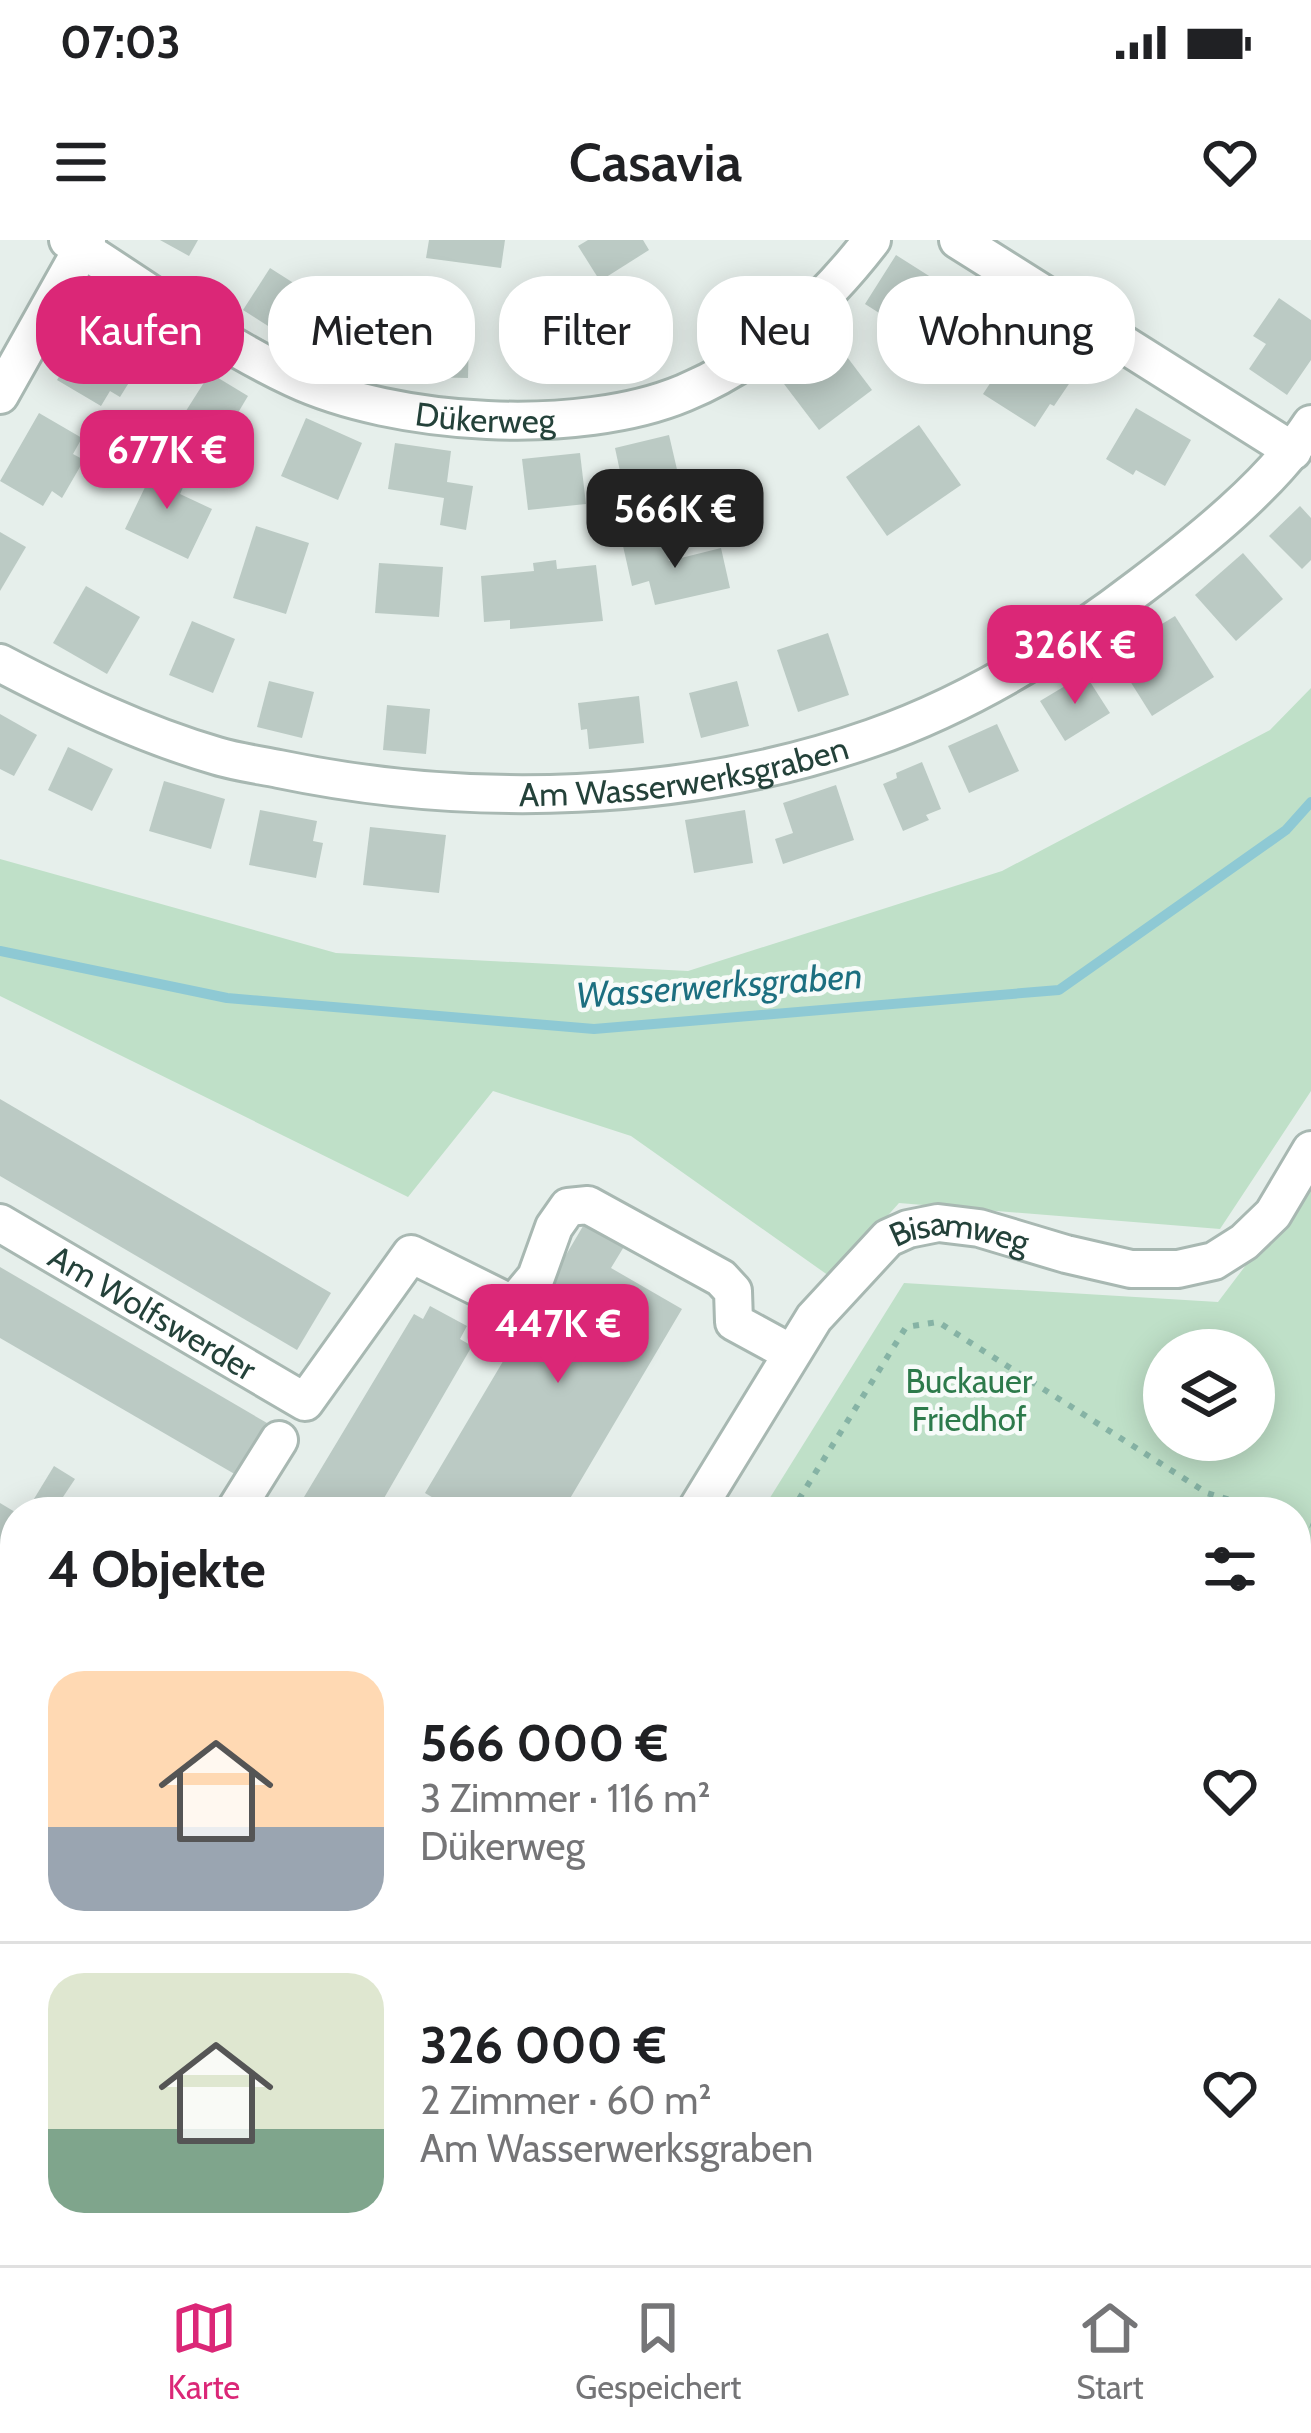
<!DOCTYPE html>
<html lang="de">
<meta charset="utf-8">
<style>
body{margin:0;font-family:Cabin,sans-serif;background:#f2f2f2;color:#202124;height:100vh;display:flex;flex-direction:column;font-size:45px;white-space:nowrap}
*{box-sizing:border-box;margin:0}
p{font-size:39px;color:#757577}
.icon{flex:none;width:66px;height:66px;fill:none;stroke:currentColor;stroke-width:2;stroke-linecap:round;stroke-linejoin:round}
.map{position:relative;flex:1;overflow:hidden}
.details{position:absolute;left:0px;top:1257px;width:1311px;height:768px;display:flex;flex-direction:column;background:#fff;border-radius:48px 48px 0 0;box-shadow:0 6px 30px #0003}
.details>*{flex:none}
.banner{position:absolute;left:36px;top:36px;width:1239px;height:108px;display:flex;gap:24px}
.buttons{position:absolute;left:1143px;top:1089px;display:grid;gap:24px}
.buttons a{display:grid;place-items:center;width:132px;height:132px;border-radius:50%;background:#fff;box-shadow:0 6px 30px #0003;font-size:60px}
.price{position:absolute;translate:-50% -102px;padding:0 27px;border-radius:24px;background:#db2777;color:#fff;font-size:39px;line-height:78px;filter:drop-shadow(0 3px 6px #0008)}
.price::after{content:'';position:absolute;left:50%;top:72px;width:36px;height:27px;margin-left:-18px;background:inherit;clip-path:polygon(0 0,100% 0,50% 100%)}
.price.selected{background:#222;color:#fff}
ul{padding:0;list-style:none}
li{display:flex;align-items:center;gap:36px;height:300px;padding:0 48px}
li+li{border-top:3px solid #e0e0e0}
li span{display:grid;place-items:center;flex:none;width:336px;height:240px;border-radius:36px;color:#555}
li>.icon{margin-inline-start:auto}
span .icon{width:144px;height:144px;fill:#fffc;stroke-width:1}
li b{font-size:51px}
h2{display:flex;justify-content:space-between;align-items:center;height:144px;padding:0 48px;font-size:51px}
.tag{padding:0 42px;border-radius:48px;background:#fff;box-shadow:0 6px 30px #0003;font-size:42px;line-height:108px}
.tag.selected{background:#db2777;color:#fff}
.status{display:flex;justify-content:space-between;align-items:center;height:84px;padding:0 60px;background:#fff;direction:ltr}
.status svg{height:33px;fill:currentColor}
header{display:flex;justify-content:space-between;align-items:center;height:156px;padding:0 48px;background:#fff;font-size:54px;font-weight:600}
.tab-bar{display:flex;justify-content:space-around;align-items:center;height:168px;border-top:3px solid #e0e0e0;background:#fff;font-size:33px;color:#757577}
.tab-bar a{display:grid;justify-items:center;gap:6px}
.tab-bar .selected{color:#db2777}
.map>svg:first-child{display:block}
.green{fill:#bfe0c8;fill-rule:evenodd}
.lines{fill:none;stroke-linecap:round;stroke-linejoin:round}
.stream{stroke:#8ec9d4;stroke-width:10}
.building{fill:#bbcac4}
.minor-casing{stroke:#a8b8b2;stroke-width:42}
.major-casing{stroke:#c2cac8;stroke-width:42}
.path{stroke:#86b3a5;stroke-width:6;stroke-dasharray:6 9;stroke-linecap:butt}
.minor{stroke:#fff;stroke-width:36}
.major{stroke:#6aa596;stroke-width:36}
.tram{stroke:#5f7d75;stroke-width:3}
.labels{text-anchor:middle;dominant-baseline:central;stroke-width:9;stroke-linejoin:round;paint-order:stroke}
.street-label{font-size:33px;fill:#24423a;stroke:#f7fbf9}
.park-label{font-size:33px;fill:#2d7a4b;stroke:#f7fbf9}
.water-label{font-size:36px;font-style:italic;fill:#1c6f80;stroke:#f7fbf9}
</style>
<div class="status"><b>07:03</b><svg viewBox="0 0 49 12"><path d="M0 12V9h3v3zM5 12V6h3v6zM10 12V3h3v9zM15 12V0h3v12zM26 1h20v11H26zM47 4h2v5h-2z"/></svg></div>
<header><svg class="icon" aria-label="menu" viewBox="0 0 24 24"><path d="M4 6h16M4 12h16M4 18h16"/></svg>Casavia<svg class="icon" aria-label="heart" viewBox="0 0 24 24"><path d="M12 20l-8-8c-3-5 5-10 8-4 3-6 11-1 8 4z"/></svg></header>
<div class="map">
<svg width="1311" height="2025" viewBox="0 0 1311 2025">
<rect width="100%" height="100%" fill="#e6efeb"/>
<g class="green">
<path d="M1311,448V851L1220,989L899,963L832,1038L631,896L493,851L408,957L0,756V619L336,713L688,731L1002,631L1270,490Z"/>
<path d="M1311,939V2025H986L965,2010H1296V1272H761L904,1043L1218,1062ZM1164,1110H1254V1200H1164Z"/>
<path d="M143,2010H729L748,2024L127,2025Z"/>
</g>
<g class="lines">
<path class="stream" d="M0,711L227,758L594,789L1059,750L1286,590L1311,562"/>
</g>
<g class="building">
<path d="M160,0H198L189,16Z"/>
<path d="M429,0H505L501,28L426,18Z"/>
<path d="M588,0H643L649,10L600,41L578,6Z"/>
<path d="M896,15L967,60L947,91L929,79L917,97L865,64Z"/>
<path d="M270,28L328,65L301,107L243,70Z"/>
<path d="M1279,58L1311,80V120L1287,155L1249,129L1266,104L1253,96Z"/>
<path d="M97,73L141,98L132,114L143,120L120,157L110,151L101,166L57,140Z"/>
<path d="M419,91L469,92L468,138L418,137Z"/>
<path d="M1022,95L1077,132L1054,166L1050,164L1035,187L983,154Z"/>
<path d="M835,101L872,150L819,190L781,140Z"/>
<path d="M210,133L248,156L223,198L184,174Z"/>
<path d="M1136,168L1191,200L1165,246L1136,230L1133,235L1106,219Z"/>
<path d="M39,173L82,198L73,214L84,220L62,258L52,251L43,266L0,241Z"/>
<path d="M306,178L362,203L338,260L281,236Z"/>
<path d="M919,185L961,245L887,296L846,237Z"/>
<path d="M669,195L682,251L627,264L615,208Z"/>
<path d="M395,203L451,211L447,242L473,246L466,290L440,285L444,258L388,249Z"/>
<path d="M580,213L586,264L528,270L522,219Z"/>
<path d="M144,219L187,239L180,254L212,269L188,319L125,289L147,243L135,237Z"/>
<path d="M1300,266L1311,278V320L1302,329L1269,296Z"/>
<path d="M256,286L309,303L286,374L233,358Z"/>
<path d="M0,292L26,307L0,351Z"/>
<path d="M664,297L669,321L721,308L730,348L655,365L649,341L632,346L623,306Z"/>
<path d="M1243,313L1283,359L1236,401L1195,355Z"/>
<path d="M556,320L557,329L596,325L603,381L510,389V380L484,382L481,336L534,331L533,323Z"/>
<path d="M379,323L443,327L439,377L375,373Z"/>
<path d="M86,346L140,377L107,434L53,403Z"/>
<path d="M1175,376L1214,437L1152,476L1113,414Z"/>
<path d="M192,381L235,399L213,453L169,435Z"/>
<path d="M828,393L849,455L798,472L777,410Z"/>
<path d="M1085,434L1110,473L1065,501L1040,461Z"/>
<path d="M269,441L314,452L302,498L257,487Z"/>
<path d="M737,441L749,486L701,498L689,453Z"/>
<path d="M639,456L644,503L589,509L587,489L581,490L578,463Z"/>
<path d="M387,465L430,469L426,514L383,510Z"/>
<path d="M0,474L37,495L14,536L0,529Z"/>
<path d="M997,484L1019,531L969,553L948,506Z"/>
<path d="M68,507L113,529L92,571L48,550Z"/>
<path d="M922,522L941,569L926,575L929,580L903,591L883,544L897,538L896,533Z"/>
<path d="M164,541L225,559L211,609L149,591Z"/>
<path d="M836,545L854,600L783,624L775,599L793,593L783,563Z"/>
<path d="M260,570L317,581L313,601L323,603L316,638L249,625Z"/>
<path d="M745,570L753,623L694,633L685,580Z"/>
<path d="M370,587L446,595L439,653L363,645Z"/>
<path d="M0,859L331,1053L297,1110L0,936Z"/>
<path d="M589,976L628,1000L611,1028L682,1069L562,1272H457L425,1253Z"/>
<path d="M0,1027L267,1183L238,1236L0,1098Z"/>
<path d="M430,1066L467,1086L460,1099L472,1106L376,1272H295L414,1074L423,1079Z"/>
<path d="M54,1226L75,1239L53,1272H26Z"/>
<path d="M0,1263L15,1272V1343L0,1334Z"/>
<path d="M0,1548L15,1557V1633L0,1624Z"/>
<path d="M15,1738V1797L0,1799V1740Z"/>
<path d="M0,1882L15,1893V1937L0,1926Z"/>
<path d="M296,2010H595L616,2025H317Z"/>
</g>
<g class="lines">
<g class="minor-casing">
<g id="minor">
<path id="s1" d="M68,0C142,46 214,101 293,138C395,186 579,197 684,153C759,122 823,64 872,0"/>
<path d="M958,0L1293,211"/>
<path d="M0,155L87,0"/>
<path id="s2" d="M0,423C69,459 141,494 217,516C237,522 259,525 279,529C471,569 686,563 872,498C969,464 1059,409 1141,346C1199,302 1271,245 1311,184"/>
<path id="s3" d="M0,983L305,1162L411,1014L504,1060L516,1061L536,1037L554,987L568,967L588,965L721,1038L733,1051L734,1082L791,1113"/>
<path d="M234,1272L279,1200"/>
<path id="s4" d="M695,1272L814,1078L888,998L908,989L938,983L979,988L1066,1014L1131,1029H1178L1214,1021L1244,1002L1273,974L1311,910"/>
<path d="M0,1529L15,1537"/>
<path d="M0,1664L15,1642"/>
<path d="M26,2010L45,2025"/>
<path d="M746,2025L757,2010"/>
</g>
</g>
<g class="major-casing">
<g id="major">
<path d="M0,1425L15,1434"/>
<path d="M847,2010L869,2025"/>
<path d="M80,2025L95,2010"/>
</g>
</g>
<g class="path">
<path d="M791,1272L906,1087L938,1082L1207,1253L1269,1272"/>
<path d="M1296,1280L1311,1285"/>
<path d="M1296,1494L1311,1470"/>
<path d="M1296,1725L1311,1734"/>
<path d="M1296,1940L1311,1917"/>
<path d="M1033,2010L1054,2025"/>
<path d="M1242,2025L1251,2010"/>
</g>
<use href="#minor" class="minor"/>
<use href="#major" class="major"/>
<g class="tram">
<path d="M0,1434L15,1443"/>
<path d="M835,2010L856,2025"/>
<path d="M861,2010L882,2025"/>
</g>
</g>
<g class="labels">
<g class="street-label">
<text stroke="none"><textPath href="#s1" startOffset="462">Dükerweg</textPath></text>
<text stroke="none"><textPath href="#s2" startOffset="708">Am Wasserwerksgraben</textPath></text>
<text stroke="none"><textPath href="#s4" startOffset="411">Bisamweg</textPath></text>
<text stroke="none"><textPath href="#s3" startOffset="177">Am Wolfswerder</textPath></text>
</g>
<g class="park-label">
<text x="969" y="1141">Buckauer<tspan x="969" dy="38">Friedhof</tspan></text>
</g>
<g class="water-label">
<text transform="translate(719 745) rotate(-4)">Wasserwerksgraben</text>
</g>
</g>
</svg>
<div class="buttons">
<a><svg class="icon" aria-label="layers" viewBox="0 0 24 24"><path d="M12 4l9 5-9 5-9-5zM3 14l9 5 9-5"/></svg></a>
</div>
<b class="price" style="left:167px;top:272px">677K €</b>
<b class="price selected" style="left:675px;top:331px">566K €</b>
<b class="price" style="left:1075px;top:467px">326K €</b>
<b class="price" style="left:558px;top:1146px">447K €</b>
<div class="banner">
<a class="tag selected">Kaufen</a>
<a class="tag">Mieten</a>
<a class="tag">Filter</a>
<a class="tag">Neu</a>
<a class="tag">Wohnung</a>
</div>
<section class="details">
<h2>4 Objekte<svg class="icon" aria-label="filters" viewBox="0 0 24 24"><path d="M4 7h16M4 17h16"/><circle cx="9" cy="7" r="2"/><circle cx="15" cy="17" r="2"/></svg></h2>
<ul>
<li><span style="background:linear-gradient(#ffd9b3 65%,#9aa5b1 0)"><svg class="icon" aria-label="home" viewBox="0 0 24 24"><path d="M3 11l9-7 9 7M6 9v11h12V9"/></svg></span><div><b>566 000 €</b><p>3 Zimmer · 116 m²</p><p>Dükerweg</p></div><svg class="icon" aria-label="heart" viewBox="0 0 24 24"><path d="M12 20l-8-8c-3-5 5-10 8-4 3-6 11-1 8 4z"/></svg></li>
<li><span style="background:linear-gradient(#dfe7d0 65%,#7fa58c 0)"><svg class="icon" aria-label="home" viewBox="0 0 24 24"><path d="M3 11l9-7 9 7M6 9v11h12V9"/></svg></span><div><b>326 000 €</b><p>2 Zimmer · 60 m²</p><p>Am Wasserwerksgraben</p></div><svg class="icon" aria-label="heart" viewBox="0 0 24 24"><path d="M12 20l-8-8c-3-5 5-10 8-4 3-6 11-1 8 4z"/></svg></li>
</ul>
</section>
</div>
<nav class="tab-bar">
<a class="selected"><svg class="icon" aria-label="map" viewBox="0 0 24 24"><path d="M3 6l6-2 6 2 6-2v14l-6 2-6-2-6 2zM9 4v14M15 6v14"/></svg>Karte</a>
<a><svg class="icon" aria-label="saved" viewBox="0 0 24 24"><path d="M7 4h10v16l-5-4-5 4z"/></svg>Gespeichert</a>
<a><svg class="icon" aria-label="home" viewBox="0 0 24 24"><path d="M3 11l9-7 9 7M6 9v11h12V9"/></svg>Start</a>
</nav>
